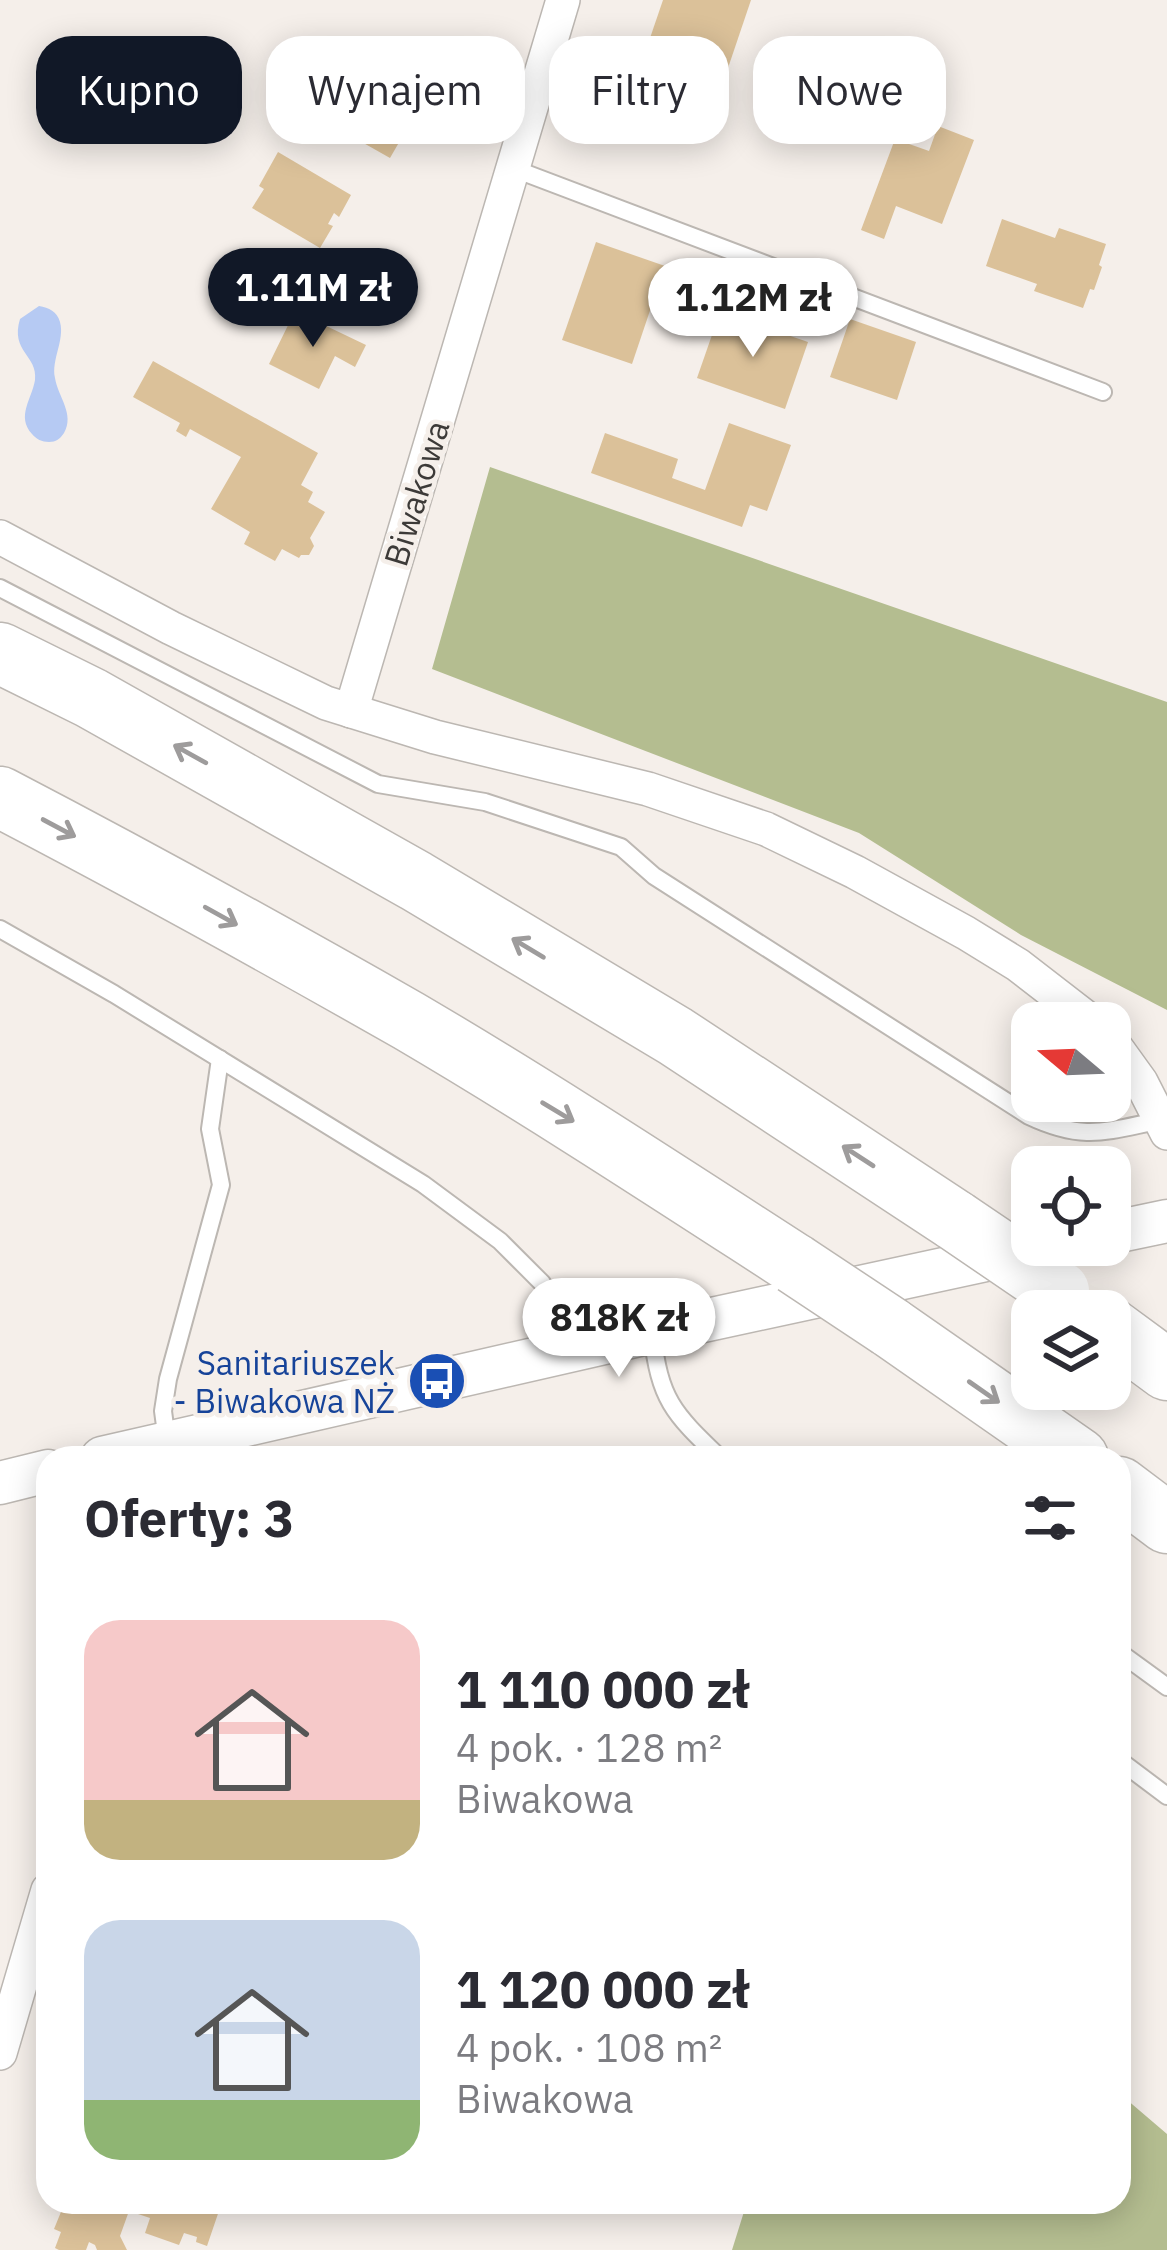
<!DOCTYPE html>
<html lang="pl">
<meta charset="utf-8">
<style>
body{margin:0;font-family:"IBM Plex Sans",sans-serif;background:#f2f2f3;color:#2b2b33;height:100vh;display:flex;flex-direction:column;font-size:45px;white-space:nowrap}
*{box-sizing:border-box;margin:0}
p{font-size:39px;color:#7c7c81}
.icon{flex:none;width:66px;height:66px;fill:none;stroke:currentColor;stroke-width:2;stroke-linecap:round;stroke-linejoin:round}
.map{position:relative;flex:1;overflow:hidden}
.side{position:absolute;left:36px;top:1446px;width:1095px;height:768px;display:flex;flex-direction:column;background:#fff;border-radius:36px;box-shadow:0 6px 30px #0003}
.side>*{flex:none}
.banner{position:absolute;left:36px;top:36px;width:1095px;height:108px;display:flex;gap:24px}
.needle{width:78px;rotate:289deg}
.tools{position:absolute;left:1011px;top:1002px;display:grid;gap:24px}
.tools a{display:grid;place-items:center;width:120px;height:120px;border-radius:24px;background:#fff;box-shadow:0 6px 30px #0003;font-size:60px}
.price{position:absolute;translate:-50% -102px;padding:0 27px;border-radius:42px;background:#fff;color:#222;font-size:39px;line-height:78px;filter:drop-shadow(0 3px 6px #0008)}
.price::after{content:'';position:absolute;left:50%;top:72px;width:36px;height:27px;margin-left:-18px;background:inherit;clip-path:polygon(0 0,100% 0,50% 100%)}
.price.on{background:#111827;color:#fff}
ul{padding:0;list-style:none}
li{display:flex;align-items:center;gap:36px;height:300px;padding:0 48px}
li span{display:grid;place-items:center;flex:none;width:336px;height:240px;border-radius:36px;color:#555}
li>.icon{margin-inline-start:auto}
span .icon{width:144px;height:144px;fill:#fffc;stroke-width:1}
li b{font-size:51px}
h2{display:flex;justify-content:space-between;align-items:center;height:144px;padding:0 48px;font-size:51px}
.pill{padding:0 42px;border-radius:36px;background:#fff;box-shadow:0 6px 30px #0003;font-size:42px;line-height:108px}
.pill.on{background:#111827;color:#fff}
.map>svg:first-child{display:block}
.forest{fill:#b4bd90}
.water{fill:#b6caf3}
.building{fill:#dbc199}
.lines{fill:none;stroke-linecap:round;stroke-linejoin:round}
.service-casing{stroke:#bcb7b2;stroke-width:20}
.minor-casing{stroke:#bcb7b2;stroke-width:36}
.tertiary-casing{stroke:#bcb7b2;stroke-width:45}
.motorway-casing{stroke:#bcb7b2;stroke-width:63}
.service{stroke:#fff;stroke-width:16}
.minor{stroke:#fff;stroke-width:33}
.tertiary{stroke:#fff;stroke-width:42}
.motorway{stroke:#fff;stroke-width:60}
.motorway-bridge-casing{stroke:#bcb7b2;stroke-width:63;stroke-linecap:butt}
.motorway-bridge{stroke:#fff;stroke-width:60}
.oneway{stroke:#9e9c9c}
.labels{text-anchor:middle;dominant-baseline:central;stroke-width:9;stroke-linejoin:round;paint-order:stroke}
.street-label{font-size:33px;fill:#3c3a38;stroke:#f5efea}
.transit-label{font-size:33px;fill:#164399;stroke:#f5efea;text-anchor:end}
</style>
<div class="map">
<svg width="1167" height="2250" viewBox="0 0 1167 2250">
<rect width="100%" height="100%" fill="#f5efea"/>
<g class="forest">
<path d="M490,467L1167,702V1010L1021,935L859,833L432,669Z"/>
<path d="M1119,2093L1167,2134V2250H732L747,2202H1119Z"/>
</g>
<path class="water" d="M39,306C49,308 57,311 60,322C65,340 51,360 55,378C58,397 75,414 64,433C60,439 56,442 49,442C42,442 36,439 32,434C16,416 32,399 35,380C38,355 10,352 20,319Z"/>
<g class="building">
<path d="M663,0H751L728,68L649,41Z"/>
<path d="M387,38L473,88L452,124L429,111L436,99L427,94L390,158L314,115L333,80L360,95L372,73L368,71Z"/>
<path d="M938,126L974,140L942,224L896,206L884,239L861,230L895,139L929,151Z"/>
<path d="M278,152L351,195L339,217L334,213L328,224L333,226L320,248L252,208L264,189L259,186Z"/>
<path d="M1002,219L1055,238L1059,228L1106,244L1099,265L1102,267L1094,290L1090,289L1083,308L1034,291L1037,284L986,266Z"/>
<path d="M596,242L665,266L632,364L562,340Z"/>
<path d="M295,311L366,345L355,367L335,356L319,389L269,364Z"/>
<path d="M720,312L808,342L785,409L697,378Z"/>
<path d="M850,319L916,342L897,400L830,377Z"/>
<path d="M153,361L318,453L301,485L313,492L308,502L325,512L310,538L314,546L309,555H301L299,558L282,549L275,561L244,544L250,532L211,509L241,457L190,429L186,437L176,431L180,423L133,397Z"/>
<path d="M729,423L791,445L767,511L750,505L742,527L591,473L605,433L678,459L672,478L705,490Z"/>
<path d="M70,2202H222L207,2246L196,2242L197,2237L184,2233L179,2245L145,2233L150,2218L129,2211L120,2236L127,2250H97L95,2245L89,2242L86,2250H59L55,2248L61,2232L54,2229L63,2207L68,2209Z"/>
</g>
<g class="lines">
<g class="service-casing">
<g id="service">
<path d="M512,168L1103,392"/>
<path d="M0,588L378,784L485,802L621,847L654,876L1029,1116C1084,1142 1106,1131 1162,1120"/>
<path d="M0,929L114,994L423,1184L500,1241L542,1283L559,1313L572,1350"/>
<path d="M652,1333C660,1400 672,1412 720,1458"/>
<path d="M167,1441L163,1411L168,1379L221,1185L210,1129L220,1059"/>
<path d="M1119,1652L1167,1687"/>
<path d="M1119,1760L1167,1796"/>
</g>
</g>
<g class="minor-casing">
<g id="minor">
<path d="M0,537L171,628L326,703L435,737L648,789L766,829L855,872L966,933L1018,965L1093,1023"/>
<path d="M351,711L563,0"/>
<path d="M1110,1039L1141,1082L1167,1133"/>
<path d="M0,2053L48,1890"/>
</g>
</g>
<g class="tertiary-casing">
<g id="tertiary">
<path d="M1110,1233L1167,1221"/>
<path d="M102,1458L652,1332L1055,1245"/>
<path d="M0,1483L48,1471"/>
</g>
</g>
<g class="motorway-casing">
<g id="motorway">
<path d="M0,653L91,698L416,881L675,1036L956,1221"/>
<path d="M0,797C138,869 274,944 409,1021C540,1098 668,1182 795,1264"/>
<path d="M890,1327L1078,1458"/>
<path d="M1110,1328L1167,1370"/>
<path d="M1119,1487L1167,1523"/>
</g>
</g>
<use href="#service" class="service"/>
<use href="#minor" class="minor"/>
<use href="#tertiary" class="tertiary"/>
<use href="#motorway" class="motorway"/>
<g class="motorway-bridge-casing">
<g id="motorway-bridge">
<path d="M956,1221L1059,1291"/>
<path d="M795,1264L890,1327"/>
</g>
</g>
<use href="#motorway-bridge" class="motorway-bridge"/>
</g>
<defs><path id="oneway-shaft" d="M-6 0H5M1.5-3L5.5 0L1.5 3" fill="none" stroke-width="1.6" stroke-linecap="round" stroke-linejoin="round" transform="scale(3)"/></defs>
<g class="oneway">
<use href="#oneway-shaft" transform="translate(190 754) rotate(-151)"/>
<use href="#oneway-shaft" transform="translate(59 828) rotate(28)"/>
<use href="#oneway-shaft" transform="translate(221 916) rotate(29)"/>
<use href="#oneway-shaft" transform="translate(528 948) rotate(-149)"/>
<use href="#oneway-shaft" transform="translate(558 1112) rotate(31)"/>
<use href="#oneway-shaft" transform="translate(858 1156) rotate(-147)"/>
<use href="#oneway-shaft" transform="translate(984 1392) rotate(35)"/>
</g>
<defs>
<g id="bus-disc" transform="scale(3)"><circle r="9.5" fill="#1a4fb4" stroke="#f5efea"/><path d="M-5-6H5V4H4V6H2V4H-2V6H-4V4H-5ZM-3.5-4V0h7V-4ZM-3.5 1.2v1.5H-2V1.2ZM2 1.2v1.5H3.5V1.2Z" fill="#fff"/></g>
</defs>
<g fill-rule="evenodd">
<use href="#bus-disc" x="437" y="1381"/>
</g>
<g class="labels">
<g class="street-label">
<text transform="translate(416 493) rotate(-73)">Biwakowa</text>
</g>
<g class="transit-label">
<text x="395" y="1362">Sanitariuszek<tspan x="395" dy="38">- Biwakowa NŻ</tspan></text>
</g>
</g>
</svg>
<div class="tools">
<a><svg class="needle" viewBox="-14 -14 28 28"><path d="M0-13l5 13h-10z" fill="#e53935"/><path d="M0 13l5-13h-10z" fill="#7c7c81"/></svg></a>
<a><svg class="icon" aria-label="locate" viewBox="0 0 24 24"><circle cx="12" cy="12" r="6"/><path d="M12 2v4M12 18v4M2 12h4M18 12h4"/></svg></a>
<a><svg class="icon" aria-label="layers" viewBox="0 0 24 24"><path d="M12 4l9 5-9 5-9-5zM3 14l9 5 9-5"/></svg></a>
</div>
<b class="price on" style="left:313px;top:350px">1.11M zł</b>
<b class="price" style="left:753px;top:360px">1.12M zł</b>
<b class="price" style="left:619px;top:1380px">818K zł</b>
<div class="banner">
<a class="pill on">Kupno</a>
<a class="pill">Wynajem</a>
<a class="pill">Filtry</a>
<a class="pill">Nowe</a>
</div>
<section class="side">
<h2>Oferty: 3<svg class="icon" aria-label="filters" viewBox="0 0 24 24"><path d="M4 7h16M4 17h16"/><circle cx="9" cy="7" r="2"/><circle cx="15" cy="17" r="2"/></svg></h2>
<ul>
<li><span style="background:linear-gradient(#f6c9c9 75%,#c2b280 0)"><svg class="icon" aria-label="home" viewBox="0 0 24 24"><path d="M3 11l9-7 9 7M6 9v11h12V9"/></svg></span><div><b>1 110 000 zł</b><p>4 pok. · 128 m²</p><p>Biwakowa</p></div></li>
<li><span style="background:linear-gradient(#c9d6e8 75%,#8fb573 0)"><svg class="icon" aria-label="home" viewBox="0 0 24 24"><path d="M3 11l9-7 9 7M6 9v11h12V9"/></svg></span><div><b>1 120 000 zł</b><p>4 pok. · 108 m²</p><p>Biwakowa</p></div></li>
</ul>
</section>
</div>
